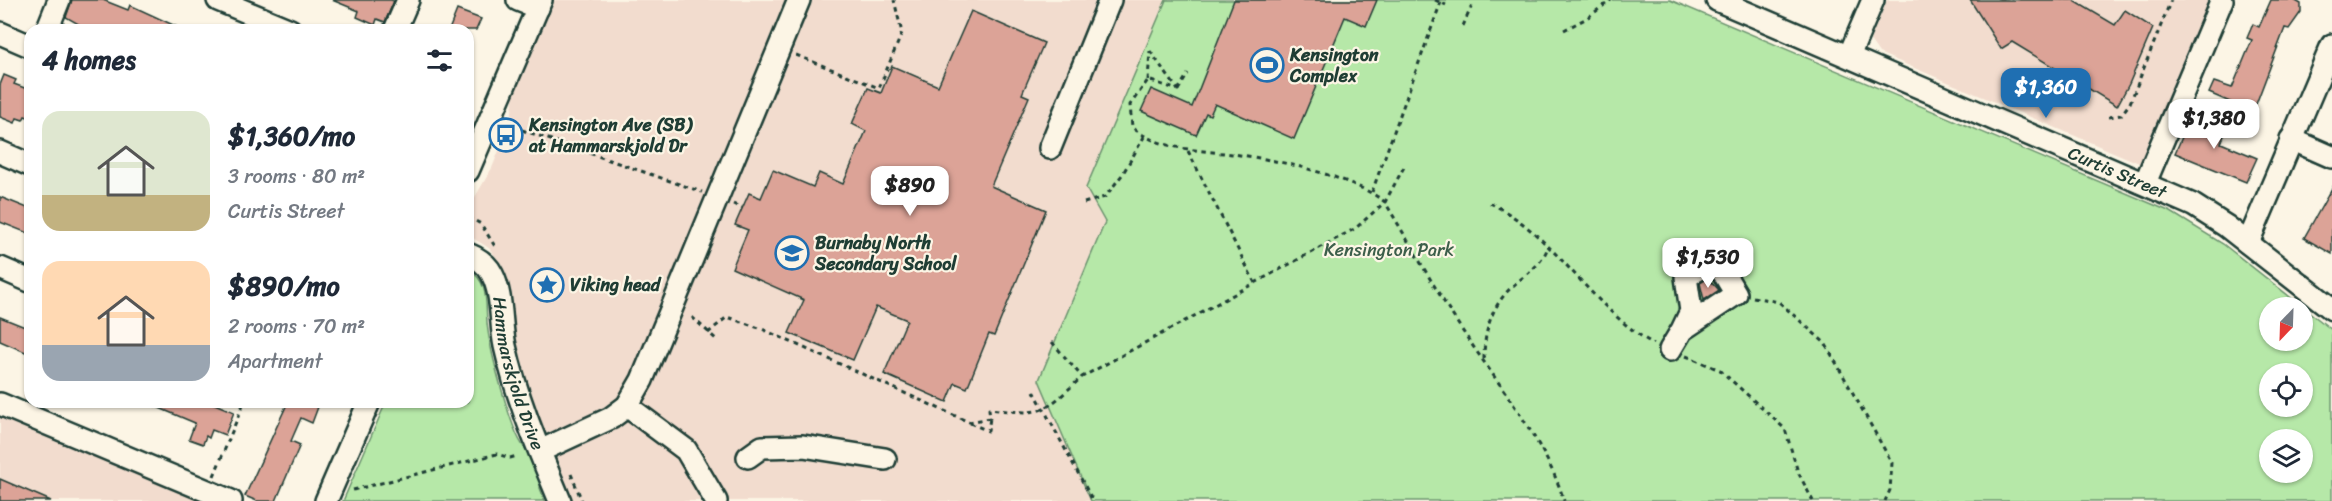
<!DOCTYPE html>
<meta charset="utf-8">
<style>
body{margin:0;font-family:Sriracha,sans-serif;background:#f2f2f3;color:#1f2937;height:100vh;display:flex;flex-direction:column;font-size:22px;white-space:nowrap}
*{box-sizing:border-box;margin:0}
p{font-size:20px;color:#747a83}
.icon{flex:none;width:33px;height:33px;fill:none;stroke:currentColor;stroke-width:2;stroke-linecap:round;stroke-linejoin:round}
.map{position:relative;flex:1;overflow:hidden}
.panel{position:absolute;left:24px;top:24px;width:450px;height:384px;display:flex;flex-direction:column;background:#fff;border-radius:18px;box-shadow:0 2px 4px #0004}
.panel>*{flex:none}
.needle{width:39px;rotate:203deg}
.controls{position:absolute;left:2259px;top:297px;display:grid;gap:12px}
.controls a{display:grid;place-items:center;width:54px;height:54px;border-radius:50%;background:#fff;box-shadow:0 2px 4px #0004;font-size:30px}
.price{position:absolute;translate:-50% -51px;padding:0 14px;border-radius:12px;background:#fff;color:#222;font-size:20px;line-height:39px;filter:drop-shadow(0 2px 3px #0008)}
.price::after{content:'';position:absolute;left:50%;top:36px;width:18px;height:14px;margin-left:-9px;background:inherit;clip-path:polygon(0 0,100% 0,50% 100%)}
.price.active{background:#1f6fb2;color:#fff}
ul{padding:0;list-style:none}
li{display:flex;align-items:center;gap:18px;height:150px;padding:0 18px}
li span{display:grid;place-items:center;flex:none;width:168px;height:120px;border-radius:18px;color:#555}
li>.icon{margin-inline-start:auto}
span .icon{width:72px;height:72px;fill:#fffc;stroke-width:1}
li b{font-size:26px}
h2{display:flex;justify-content:space-between;align-items:center;height:72px;padding:0 18px;font-size:26px}
.map>svg:first-child{display:block}
.built{fill:#f2dcce}
.green{fill:#b6e8a8;stroke:#6a926e;stroke-width:1.5;fill-rule:evenodd}
.building{fill:#dca397;stroke:#1f3d34;stroke-width:1.5}
.lines{fill:none;stroke-linecap:round;stroke-linejoin:round}
.minor-casing{stroke:#1f3d34;stroke-width:26}
.path{stroke:#1f3d34;stroke-width:3;stroke-dasharray:4.5 4.5;stroke-linecap:butt}
.minor{stroke:#fcf5e5;stroke-width:21}
.labels{text-anchor:middle;dominant-baseline:central;stroke-width:4.5;stroke-linejoin:round;paint-order:stroke}
.poi-label{font-size:18px;font-weight:bold;fill:#1f3d34;stroke:#fcf5e5;text-anchor:start}
.street-label{font-size:18px;fill:#1f3d34;stroke:#fcf5e5}
.park-label{font-size:18px;fill:#3d5f4b;stroke:#fcf5e5}
</style>
<div class="map">
<svg width="2332" height="501" viewBox="0 0 2332 501">
<rect width="100%" height="100%" fill="#fcf5e5"/>
<filter id="ink" filterUnits="userSpaceOnUse"><feTurbulence type="fractalNoise" baseFrequency=".0167" numOctaves="2"/><feDisplacementMap in="SourceGraphic" scale="12" xChannelSelector="R" yChannelSelector="G"/><feConvolveMatrix kernelMatrix="1 2 1 2 8 2 1 2 1" color-interpolation-filters="sRGB"/></filter>
<g filter="url(#ink)">
<g class="built">
<path d="M552,0H1166L1086,187L1105,222L1039,380L1091,501H569L518,365L502,265L489,248L468,235V209L492,168L511,121L514,92Z"/>
<path d="M1887,0H2222L2151,168L1879,53L1870,40Z"/>
<path d="M0,404L231,501H0Z"/>
</g>
<g class="green">
<path d="M1166,0H1670L2171,212L2223,244L2332,330V501H1091L1039,380L1105,222L1086,188ZM2270,308H2302V340H2270ZM2270,374H2302V406H2270ZM2270,440H2302V472H2270Z"/>
<path d="M468,269C492,283 484,308 488,331C491,353 511,432 524,447C532,456 537,467 542,479L540,488L545,501H343L386,402H468Z"/>
</g>
<g class="building">
<path d="M72,0H103L128,10L130,5L184,30L87,29L66,17Z"/>
<path d="M332,0H391L394,1L385,22L377,19L375,25L357,17L359,11Z"/>
<path d="M1234,0H1377L1366,26L1345,17L1294,139L1215,104L1210,115L1206,113L1196,135L1141,111L1151,89L1192,107Z"/>
<path d="M1970,0H2073L2115,25L2125,10L2153,28L2129,84L2117,106L2012,42L2001,49Z"/>
<path d="M2271,0H2294L2301,4V12L2289,29L2285,28L2253,112L2209,93L2214,82L2232,88L2252,40L2247,38L2253,24L2259,27Z"/>
<path d="M457,10L481,19L476,30H449Z"/>
<path d="M971,11L1044,43L1022,94L1029,97L991,186L1046,210L994,336L989,334L967,388L955,383L947,402L884,374L907,320L876,307L853,360L789,333L804,300L732,268L748,230L735,225L749,193L761,198L773,170L813,187L819,173L843,184L866,131L852,124L868,88L881,93L892,66L938,86Z"/>
<path d="M4,75L16,80L14,84L30,90V118L25,116L23,120L17,118L15,123L0,117V85Z"/>
<path d="M2191,117L2226,131L2221,143L2257,158L2246,182L2175,153Z"/>
<path d="M2332,188V254L2304,238Z"/>
<path d="M0,197L30,209V234L0,222Z"/>
<path d="M1708,278L1719,290L1704,300L1700,283Z"/>
<path d="M0,317L30,329V354L0,341Z"/>
<path d="M145,402H210L234,412L225,435L212,430L209,438L206,436L203,444L189,439L195,423Z"/>
<path d="M288,402H314L313,405L318,407L312,423L301,418L291,441L300,445L276,501H257L245,496Z"/>
<path d="M0,479L51,501H0Z"/>
</g>
<g class="lines">
<g class="minor-casing">
<g id="minor">
<path d="M218,0L290,30"/>
<path d="M518,0L538,8"/>
<path id="s1" d="M1717,0L2193,205L2226,226L2332,309"/>
<path d="M47,30L59,0"/>
<path d="M395,30L408,0"/>
<path d="M0,33L30,46"/>
<path d="M1849,56L1873,0"/>
<path d="M2291,139L2332,157"/>
<path d="M1050,148L1110,0"/>
<path d="M0,152L30,165"/>
<path d="M468,171L541,0"/>
<path d="M2145,183L2222,0"/>
<path d="M2248,243L2332,45"/>
<path id="s2" d="M468,254C478,258 487,264 492,274C503,295 500,323 505,346C517,400 539,450 560,501"/>
<path d="M0,268L30,281"/>
<path d="M1670,350L1682,330L1736,294L1721,269L1707,264L1686,277L1691,311L1682,330"/>
<path d="M0,404L231,501"/>
<path d="M627,406L686,450L716,501"/>
<path d="M540,451L611,418L627,406L642,380L799,0"/>
<path d="M748,457L762,447L803,446L885,459"/>
<path d="M326,501L369,402"/>
</g>
</g>
<g class="path">
<path d="M1435,0L1446,5"/>
<path d="M1463,26L1473,3"/>
<path d="M1564,30L1587,18L1611,0"/>
<path d="M1150,51L1178,90L1148,80L1130,105L1132,127C1158,150 1199,150 1232,154C1276,159 1351,176 1385,202C1412,247 1437,293 1466,336C1497,382 1549,448 1564,501"/>
<path d="M796,55L879,88L902,33L894,0"/>
<path d="M1148,80L1150,51"/>
<path d="M1178,90L1188,74"/>
<path d="M2109,117L2121,115L2130,103L2171,0"/>
<path d="M522,130L702,192"/>
<path d="M1188,151L1255,283"/>
<path d="M1372,192L1441,2"/>
<path d="M1084,203L1105,197L1122,175L1144,137"/>
<path d="M1490,203C1556,235 1591,309 1654,344"/>
<path d="M733,204L742,208"/>
<path d="M468,217L481,224L496,248"/>
<path d="M1753,297L1779,302L1825,343L1892,463L1890,490L1885,501"/>
<path d="M692,317L718,341"/>
<path d="M708,333L727,317L762,329L969,422L990,418L989,409C1046,415 1040,415 1082,377L1356,228L1385,202L1404,167"/>
<path d="M1052,342L1082,377"/>
<path d="M1686,356L1720,370L1785,429L1798,472L1813,501"/>
<path d="M1484,359C1484,330 1492,304 1515,284C1529,272 1542,264 1548,247"/>
<path d="M1034,391L1093,501"/>
<path d="M970,423L988,431L990,418"/>
<path d="M571,474L582,501"/>
<path d="M214,476L244,402"/>
<path d="M353,490L497,454L510,458L517,456"/>
</g>
<use href="#minor" class="minor"/>
</g>
</g>
<defs>
<g id="stadium-ring" transform="scale(1.725)"><circle r="9.5" fill="#fcf5e5" stroke="#1f6fb2" stroke-width="1.5"/><path d="M0-5a6.5 5 0 1 0 0 10a6.5 5 0 1 0 0-10ZM-3.5-1.8h7v3.6h-7Z" fill="#1f6fb2"/></g>
<g id="bus-ring" transform="scale(1.725)"><circle r="9.5" fill="#fcf5e5" stroke="#1f6fb2" stroke-width="1.5"/><path d="M-5-6H5V4H4V6H2V4H-2V6H-4V4H-5ZM-3.5-4V0h7V-4ZM-3.5 1.2v1.5H-2V1.2ZM2 1.2v1.5H3.5V1.2Z" fill="#1f6fb2"/></g>
<g id="school-ring" transform="scale(1.725)"><circle r="9.5" fill="#fcf5e5" stroke="#1f6fb2" stroke-width="1.5"/><path d="M0-5L7-2L0 1L-7-2ZM-4 1L0 2.5L4 1V4Q0 6-4 4Z" fill="#1f6fb2"/></g>
<g id="sight-ring" transform="scale(1.725)"><circle r="9.5" fill="#fcf5e5" stroke="#1f6fb2" stroke-width="1.5"/><path d="M0-6L1.8-2.2L6-1.7L2.9 1.2L3.7 5.4L0 3.3L-3.7 5.4L-2.9 1.2L-6-1.7L-1.8-2.2Z" fill="#1f6fb2"/></g>
</defs>
<g fill-rule="evenodd">
<use href="#stadium-ring" x="1267" y="65"/>
<use href="#bus-ring" x="506" y="135"/>
<use href="#school-ring" x="792" y="253"/>
<use href="#sight-ring" x="547" y="285"/>
</g>
<g class="labels">
<g class="poi-label">
<text x="1290" y="55">Kensington<tspan x="1290" dy="21">Complex</tspan></text>
<text x="529" y="125">Kensington Ave (SB)<tspan x="529" dy="21">at Hammarskjold Dr</tspan></text>
<text x="815" y="243">Burnaby North<tspan x="815" dy="21">Secondary School</tspan></text>
<text x="570" y="285">Viking head</text>
</g>
<g class="street-label">
<text stroke="none"><textPath href="#s1" startOffset="436">Curtis Street</textPath></text>
<text stroke="none"><textPath href="#s2" startOffset="135">Hammarskjold Drive</textPath></text>
</g>
<g class="park-label">
<text x="1389" y="250">Kensington Park</text>
</g>
</g>
</svg>
<div class="controls">
<a><svg class="needle" viewBox="-14 -14 28 28"><path d="M0-13l5 13h-10z" fill="#e53935"/><path d="M0 13l5-13h-10z" fill="#747a83"/></svg></a>
<a><svg class="icon" aria-label="locate" viewBox="0 0 24 24"><circle cx="12" cy="12" r="6"/><path d="M12 2v4M12 18v4M2 12h4M18 12h4"/></svg></a>
<a><svg class="icon" aria-label="layers" viewBox="0 0 24 24"><path d="M12 4l9 5-9 5-9-5zM3 14l9 5 9-5"/></svg></a>
</div>
<b class="price active" style="left:2046px;top:119px">$1,360</b>
<b class="price" style="left:2214px;top:150px">$1,380</b>
<b class="price" style="left:910px;top:217px">$890</b>
<b class="price" style="left:1708px;top:289px">$1,530</b>
<section class="panel">
<h2>4 homes<svg class="icon" aria-label="filters" viewBox="0 0 24 24"><path d="M4 7h16M4 17h16"/><circle cx="9" cy="7" r="2"/><circle cx="15" cy="17" r="2"/></svg></h2>
<ul>
<li><span style="background:linear-gradient(#dfe7d0 70%,#c2b280 0)"><svg class="icon" aria-label="home" viewBox="0 0 24 24"><path d="M3 11l9-7 9 7M6 9v11h12V9"/></svg></span><div><b>$1,360/mo</b><p>3 rooms · 80 m²</p><p>Curtis Street</p></div></li>
<li><span style="background:linear-gradient(#ffd9b3 70%,#9aa5b1 0)"><svg class="icon" aria-label="home" viewBox="0 0 24 24"><path d="M3 11l9-7 9 7M6 9v11h12V9"/></svg></span><div><b>$890/mo</b><p>2 rooms · 70 m²</p><p>Apartment</p></div></li>
</ul>
</section>
</div>
